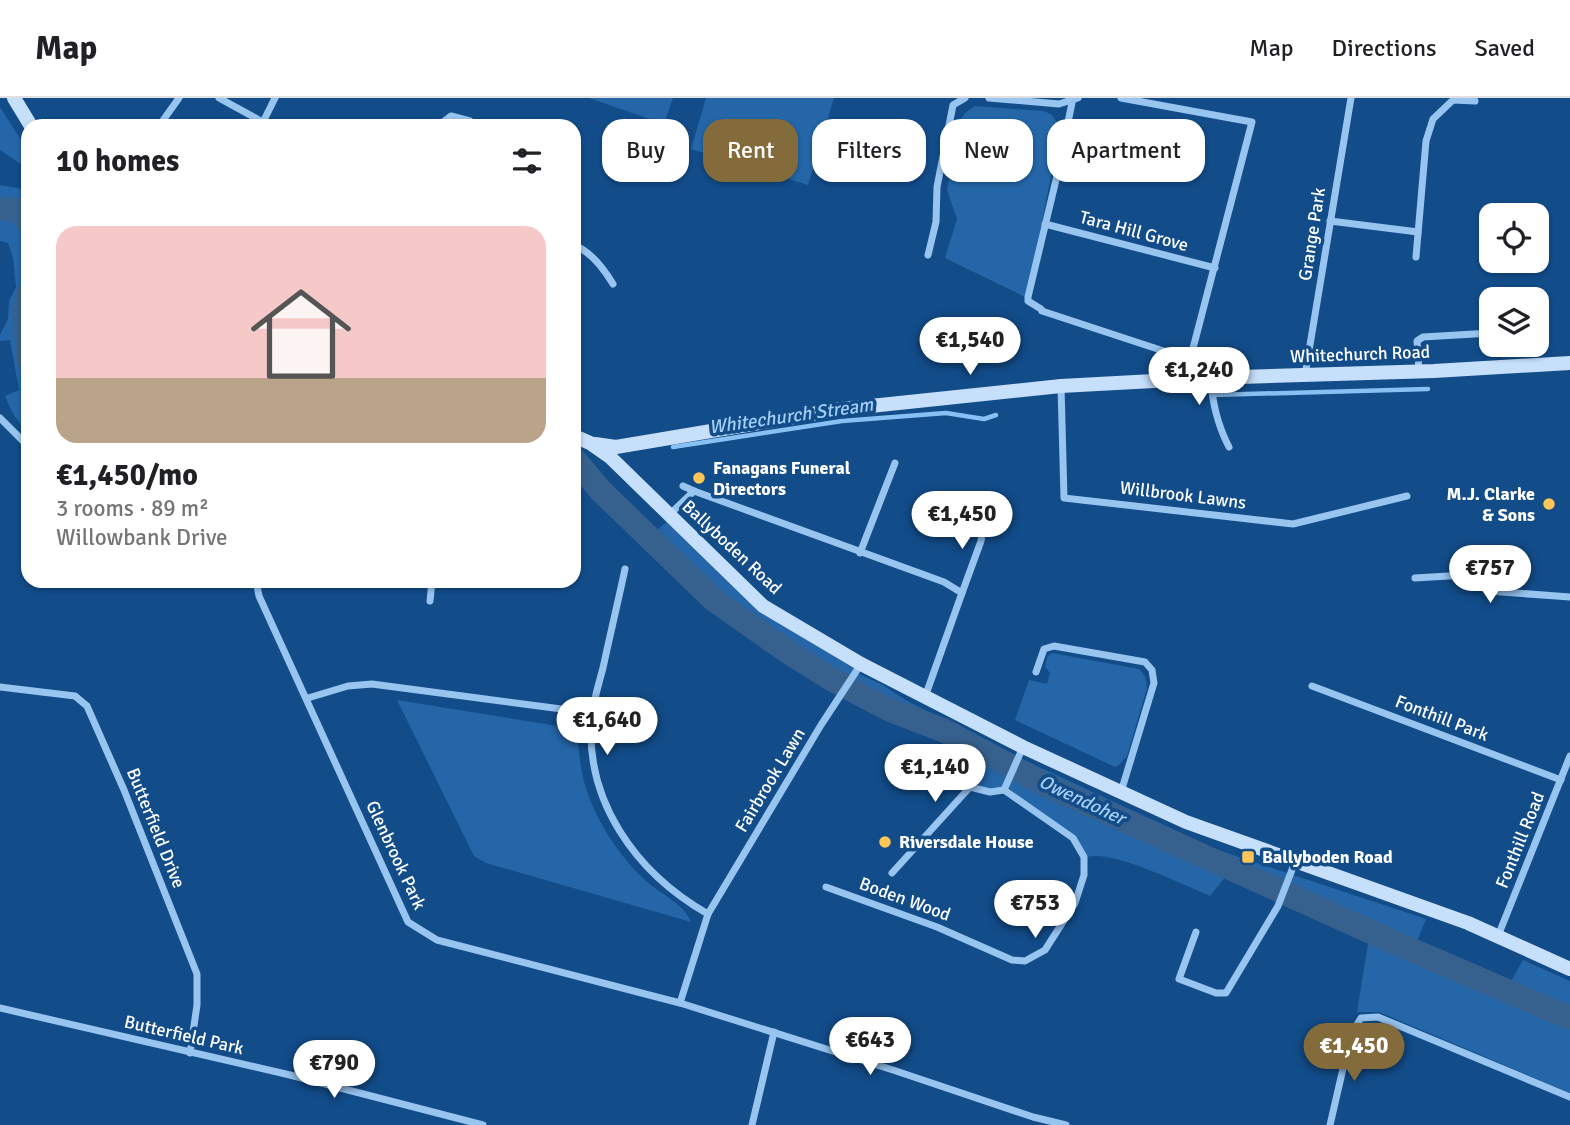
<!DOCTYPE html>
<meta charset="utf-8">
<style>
body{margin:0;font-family:Signika,sans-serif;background:#f2f2f2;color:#202124;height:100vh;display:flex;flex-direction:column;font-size:26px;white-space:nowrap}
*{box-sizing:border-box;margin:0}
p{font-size:23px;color:#757577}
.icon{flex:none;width:38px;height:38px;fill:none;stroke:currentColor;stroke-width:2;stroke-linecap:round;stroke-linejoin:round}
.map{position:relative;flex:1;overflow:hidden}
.side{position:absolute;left:21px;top:21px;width:560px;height:469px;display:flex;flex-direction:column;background:#fff;border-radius:21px;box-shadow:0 2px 5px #0004}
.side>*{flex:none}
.guide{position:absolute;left:602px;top:21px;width:665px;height:63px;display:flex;gap:14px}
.tools{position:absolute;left:1479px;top:105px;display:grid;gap:14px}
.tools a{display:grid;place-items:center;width:70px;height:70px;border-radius:14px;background:#fff;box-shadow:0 2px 5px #0004;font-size:35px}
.price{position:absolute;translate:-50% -60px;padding:0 16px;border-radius:24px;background:#fff;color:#222;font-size:23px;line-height:46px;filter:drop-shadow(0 2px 4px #0008)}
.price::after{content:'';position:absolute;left:50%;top:42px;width:21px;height:16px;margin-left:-10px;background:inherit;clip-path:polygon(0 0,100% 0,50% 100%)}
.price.on{background:#846b3b;color:#fff}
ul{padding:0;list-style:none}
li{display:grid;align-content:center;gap:14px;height:371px;padding:0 35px}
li+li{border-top:2px solid #e0e0e0}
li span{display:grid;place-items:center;height:217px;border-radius:21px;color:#555}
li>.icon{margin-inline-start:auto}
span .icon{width:126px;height:126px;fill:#fffc;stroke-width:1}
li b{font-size:30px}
h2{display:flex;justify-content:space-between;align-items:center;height:84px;padding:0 35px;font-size:30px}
.tag{padding:0 24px;border-radius:21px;background:#fff;box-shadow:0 2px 5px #0004;font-size:24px;line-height:63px}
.tag.on{background:#846b3b;color:#fff}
header{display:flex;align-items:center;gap:42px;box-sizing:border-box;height:98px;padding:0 35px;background:#fff;border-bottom:2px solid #e0e0e0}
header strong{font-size:33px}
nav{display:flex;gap:38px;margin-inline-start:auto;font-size:24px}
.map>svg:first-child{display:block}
.green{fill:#2466a8}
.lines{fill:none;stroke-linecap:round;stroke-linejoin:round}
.stream{stroke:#89c0f4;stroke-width:4.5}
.river{stroke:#36618e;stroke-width:24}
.street{stroke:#98c4f0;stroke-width:7}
.secondary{stroke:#c6dffb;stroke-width:14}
.poi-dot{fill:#ffc657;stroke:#124c89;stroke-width:2.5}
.labels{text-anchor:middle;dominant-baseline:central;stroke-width:7;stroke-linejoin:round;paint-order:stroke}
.street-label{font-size:18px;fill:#fff;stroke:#124c89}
.poi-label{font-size:18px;font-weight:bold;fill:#fff;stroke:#124c89;text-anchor:start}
.water-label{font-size:19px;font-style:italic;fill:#a3cef8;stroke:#124c89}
</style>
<header>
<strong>Map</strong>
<nav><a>Map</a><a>Directions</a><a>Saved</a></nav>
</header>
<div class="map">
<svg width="1570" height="1027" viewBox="0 0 1570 1027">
<rect width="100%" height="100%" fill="#124c89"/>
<g class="green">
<path d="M589,0H673L664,26Z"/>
<path d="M706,0H834L808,87L691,51Z"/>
<path d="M975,8L1043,13L1051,16L1057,24L1058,42L1027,200L945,160L957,121L947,92L960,22L966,14Z"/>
<path d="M0,9L28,53V71L0,52Z"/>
<path d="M0,87L28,92V337L12,314L5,298L19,292L10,242L0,243V237L8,221L9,203L16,189L13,160L8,145L0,143Z"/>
<path d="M671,420L726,473L860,568L852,581L859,576L881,586L909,604L1024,662L1215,751L1426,821L1413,853L1506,892L1523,862L1570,883V995L1379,914H1357L1370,833L1285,794L1280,803L1226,778L1210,798C1183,787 1114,752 1087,759L1073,740L1004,692L970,689L982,668L788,554L714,502L649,439Z"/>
<path d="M1052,555L1139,571L1145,578L1147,590L1127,658L1119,667L1115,669L1015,622L1029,582L1047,586L1050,575L1045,569L1047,559Z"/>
<path d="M397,602L576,631C579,647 579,664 583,679C591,715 617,756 644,781C660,797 682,803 691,824L486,765L474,758Z"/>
</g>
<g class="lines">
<g class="stream">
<path d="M1212,297L1428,291"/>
<path d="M673,349L842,323L946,315L984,321L996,317"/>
</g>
<g class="river">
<path d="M0,111L17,112L28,124"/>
<path d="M28,196L24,211L28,261"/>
<path d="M574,361L600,392L714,502L788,554L833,582L888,611L945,633L1044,686L1391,843L1570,920"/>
</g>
<g class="street">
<path d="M219,0L270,28"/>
<path d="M989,0L1059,6L1078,0"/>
<path d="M1121,0L1252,24L1185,281"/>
<path d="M263,24L275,0"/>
<path d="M159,28L179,0"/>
<path d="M438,28L451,18L470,23L474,28"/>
<path d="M1330,123L1418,134"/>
<path d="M1045,126L1215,170"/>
<path d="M574,147C592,154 604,171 613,186"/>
<path d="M928,157L936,124L937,89L953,7L965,0"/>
<path d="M1416,159L1426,43L1433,21L1453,2L1475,3"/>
<path d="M1041,211L1028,203V199L1056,82L1073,0"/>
<path d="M1042,213L1191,262"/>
<path d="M1419,273L1417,243L1423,239L1491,235"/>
<path d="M1305,277L1351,0"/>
<path d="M1210,280C1213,305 1217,326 1229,349"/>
<path d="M1061,288L1064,400L1293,426L1407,398"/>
<path d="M0,320L28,348"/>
<path d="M683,388L694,393"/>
<path d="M669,417L694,393L944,484L962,495L925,599"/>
<path d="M860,455L895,365"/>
<path d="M625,471C618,504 610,537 603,570C599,585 594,601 592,616C583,702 636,775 708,816"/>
<path d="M1415,480L1465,477L1488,493L1570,499"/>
<path d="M256,483L259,498L408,824L437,842L680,905L893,972L1033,1019L1066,1027"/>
<path d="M962,495L981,443L985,417"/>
<path d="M430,503L432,483"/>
<path d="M1036,574L1044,551L1054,548L1145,564L1152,572L1154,585L1121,694"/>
<path d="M1312,588L1561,682"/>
<path d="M0,589L75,598L87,608L124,692L197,876V907L190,955"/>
<path d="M308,600L348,588L372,586L592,615"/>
<path d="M892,775L970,689L990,694L1004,692"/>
<path d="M826,789L937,829L1012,862L1025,863L1045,852L1075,805L1084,777V759L1073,740L1004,692L1023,649"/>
<path d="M1196,834L1179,881L1216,895H1226L1278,808L1295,764"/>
<path d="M1498,838L1570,658"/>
<path d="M680,905L708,816L821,627L861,566"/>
<path d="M0,910L290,977L483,1027"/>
<path d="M752,1027L774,934"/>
<path d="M1330,1027L1351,936L1361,920L1378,919L1570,999"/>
</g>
<g class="secondary">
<path d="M14,0L31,28"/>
<path d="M574,338L590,345L610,359L763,508L861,566L1023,649L1186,724L1468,825L1570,871"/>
<path d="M595,346L616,349L842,311L1061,288L1209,280L1434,273L1570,265"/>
</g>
</g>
<g class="poi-dot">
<circle cx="699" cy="380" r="7"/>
<circle cx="1549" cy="406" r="7"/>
<circle cx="885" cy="744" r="7"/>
<rect x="1241" y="752" width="14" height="14" rx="3.5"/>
</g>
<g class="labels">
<g class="street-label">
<text transform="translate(1134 133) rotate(15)">Tara Hill Grove</text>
<text transform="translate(1312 136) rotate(-81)">Grange Park</text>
<text transform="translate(1360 256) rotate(-2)">Whitechurch Road</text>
<text transform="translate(1183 397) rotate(7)">Willbrook Lawns</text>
<text transform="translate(732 449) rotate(43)">Ballyboden Road</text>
<text transform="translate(1442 620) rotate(21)">Fonthill Park</text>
<text transform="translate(770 682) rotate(-59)">Fairbrook Lawn</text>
<text transform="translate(156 730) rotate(68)">Butterfield Drive</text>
<text transform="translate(1520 742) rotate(-68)">Fonthill Road</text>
<text transform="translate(396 757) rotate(65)">Glenbrook Park</text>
<text transform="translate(905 801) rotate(20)">Boden Wood</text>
<text transform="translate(184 937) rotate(13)">Butterfield Park</text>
</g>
<g class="poi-label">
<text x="713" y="370">Fanagans Funeral<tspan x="713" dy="21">Directors</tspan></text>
<text x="1535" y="396" text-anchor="end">M.J. Clarke<tspan x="1535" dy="21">&amp; Sons</tspan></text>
<text x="899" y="744">Riversdale House</text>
<text x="1262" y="759">Ballyboden Road</text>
</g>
<g class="water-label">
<text transform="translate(791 318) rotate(-8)">Whitechurch Stream</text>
<text transform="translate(1082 702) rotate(25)">Owendoher</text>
</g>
</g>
</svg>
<div class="tools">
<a><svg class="icon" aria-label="locate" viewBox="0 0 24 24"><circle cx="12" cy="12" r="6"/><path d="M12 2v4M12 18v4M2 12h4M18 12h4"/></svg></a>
<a><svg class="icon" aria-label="layers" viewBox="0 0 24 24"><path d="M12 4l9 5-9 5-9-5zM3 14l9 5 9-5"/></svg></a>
</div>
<b class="price" style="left:970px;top:279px">€1,540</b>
<b class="price" style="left:1199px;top:309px">€1,240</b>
<b class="price" style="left:962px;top:453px">€1,450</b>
<b class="price" style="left:1490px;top:507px">€757</b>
<b class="price" style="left:607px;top:659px">€1,640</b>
<b class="price" style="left:935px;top:706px">€1,140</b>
<b class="price" style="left:1035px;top:842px">€753</b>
<b class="price" style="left:870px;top:979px">€643</b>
<b class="price on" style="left:1354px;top:985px">€1,450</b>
<b class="price" style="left:334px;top:1002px">€790</b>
<div class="guide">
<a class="tag">Buy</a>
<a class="tag on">Rent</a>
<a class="tag">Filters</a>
<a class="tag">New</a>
<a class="tag">Apartment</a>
</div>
<section class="side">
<h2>10 homes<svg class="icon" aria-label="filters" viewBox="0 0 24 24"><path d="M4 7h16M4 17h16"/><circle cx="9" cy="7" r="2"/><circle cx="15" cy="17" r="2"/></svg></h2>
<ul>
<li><span style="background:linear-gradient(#f6c9c9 70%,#b9a48a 0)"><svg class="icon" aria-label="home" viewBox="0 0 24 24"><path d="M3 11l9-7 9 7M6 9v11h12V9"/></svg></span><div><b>€1,450/mo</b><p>3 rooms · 89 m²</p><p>Willowbank Drive</p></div></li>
</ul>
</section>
</div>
